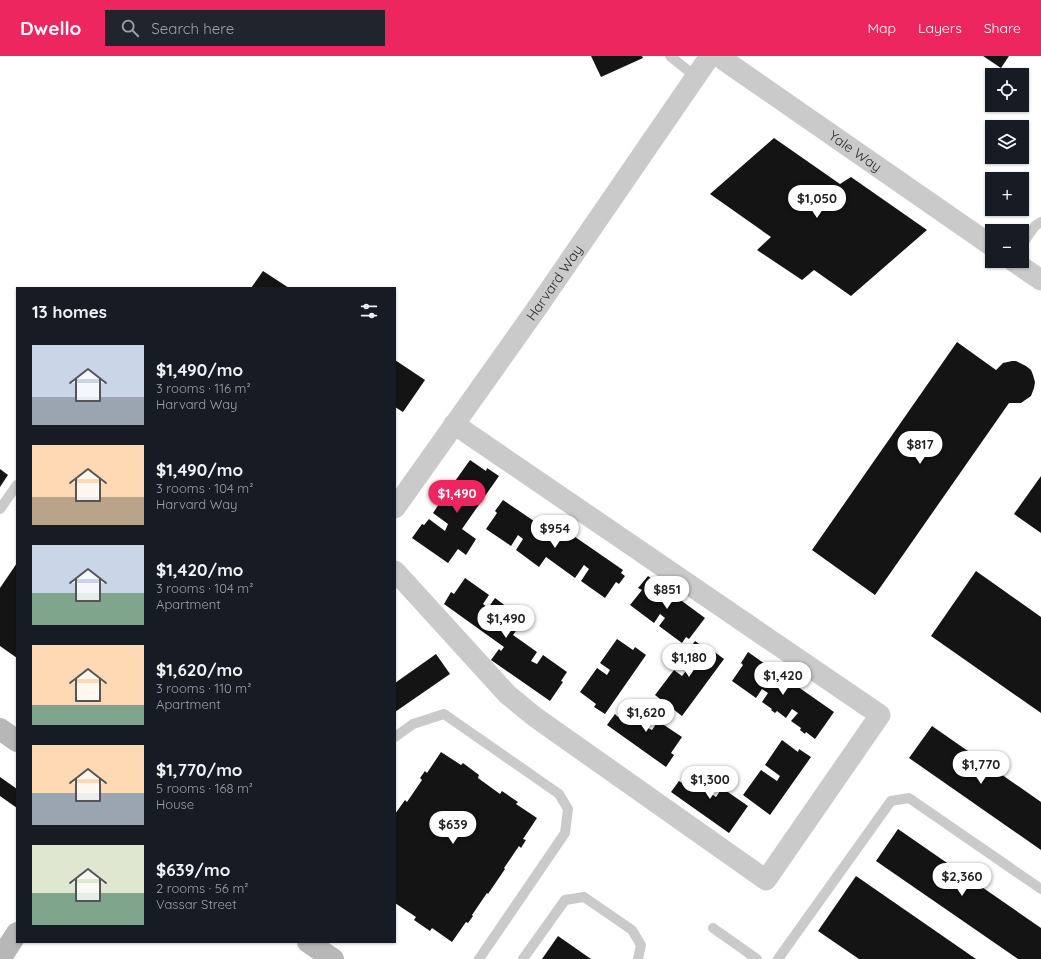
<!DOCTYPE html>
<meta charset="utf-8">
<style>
body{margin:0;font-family:Quicksand,sans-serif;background:#20242c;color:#f1f3f6;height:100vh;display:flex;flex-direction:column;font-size:15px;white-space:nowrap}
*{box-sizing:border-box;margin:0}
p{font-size:13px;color:#9ea1a6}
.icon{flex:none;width:22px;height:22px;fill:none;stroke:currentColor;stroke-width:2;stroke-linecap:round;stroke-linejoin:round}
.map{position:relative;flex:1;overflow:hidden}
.panel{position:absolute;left:16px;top:231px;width:380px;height:656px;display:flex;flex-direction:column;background:#171b24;border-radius:0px;box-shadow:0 1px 3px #0004}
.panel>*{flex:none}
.fabs{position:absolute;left:985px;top:12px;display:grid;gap:8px}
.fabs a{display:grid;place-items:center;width:44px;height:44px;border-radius:0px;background:#171b24;box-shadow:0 1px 3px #0004;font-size:20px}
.price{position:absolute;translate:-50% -34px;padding:0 9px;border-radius:14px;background:#fff;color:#222;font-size:13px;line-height:26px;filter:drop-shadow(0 1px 2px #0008)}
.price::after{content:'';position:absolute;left:50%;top:24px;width:12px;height:9px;margin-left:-6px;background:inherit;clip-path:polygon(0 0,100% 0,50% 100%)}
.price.on{background:#ee265f;color:#fff}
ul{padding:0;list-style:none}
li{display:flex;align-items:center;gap:12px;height:100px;padding:0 16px}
li span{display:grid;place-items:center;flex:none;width:112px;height:80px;border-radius:0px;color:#555}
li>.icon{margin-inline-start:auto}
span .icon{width:48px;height:48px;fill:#fffc;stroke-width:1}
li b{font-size:17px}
h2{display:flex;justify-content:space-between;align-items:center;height:48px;padding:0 16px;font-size:17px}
header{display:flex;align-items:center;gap:24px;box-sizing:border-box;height:56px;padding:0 20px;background:#ee265f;color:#fff}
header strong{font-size:19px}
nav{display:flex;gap:22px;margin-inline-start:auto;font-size:14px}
.search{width:280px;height:36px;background:#20242c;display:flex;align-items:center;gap:10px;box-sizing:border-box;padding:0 14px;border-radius:0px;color:#9ea1a6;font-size:15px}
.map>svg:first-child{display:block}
.building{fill:#141414}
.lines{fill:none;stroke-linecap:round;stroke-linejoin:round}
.lane{stroke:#cacaca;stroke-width:10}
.street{stroke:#cacaca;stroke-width:21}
.secondary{stroke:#b7b7b7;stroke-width:22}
.labels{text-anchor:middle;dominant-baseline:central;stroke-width:4;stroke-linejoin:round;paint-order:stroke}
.street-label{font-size:14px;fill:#2d2d2d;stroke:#fff}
</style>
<header>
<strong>Dwello</strong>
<div class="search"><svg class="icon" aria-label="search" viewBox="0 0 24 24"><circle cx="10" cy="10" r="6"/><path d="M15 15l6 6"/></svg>Search here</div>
<nav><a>Map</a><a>Layers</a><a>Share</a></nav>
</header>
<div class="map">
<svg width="1041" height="903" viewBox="0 0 1041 903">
<rect width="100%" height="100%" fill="#fff"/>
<g class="building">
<path d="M591,0H642L643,2L601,21Z"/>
<path d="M983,0H1009L1001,12Z"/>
<path d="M774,82L840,128L851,121L927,174L851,240L814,214L802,224L757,194L771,181L710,138Z"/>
<path d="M263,215L289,232H251Z"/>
<path d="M957,286L996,314L1003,307L1012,305H1016L1026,310L1031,314L1033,319L1035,326L1034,332L1031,340L1021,347H1009L875,539L812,494Z"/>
<path d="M395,304L425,324L403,356L395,351Z"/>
<path d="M470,404L486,415L487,412L499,420L462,473L476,483L466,499L458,493L448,507L412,482L422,468L424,469L429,463L445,475L448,468L433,457L449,433L465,444L468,439L453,428Z"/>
<path d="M0,413L8,419L0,431Z"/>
<path d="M1041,420V477L1014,458Z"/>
<path d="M503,444L559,482L565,474L623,514L621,517L625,520L619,528L616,526L605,542L581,525L589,513L584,509L575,522L546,501L539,511L516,494L523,483L518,479L511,490L486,473L497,457L495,455Z"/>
<path d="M17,507V602L0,590V532Z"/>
<path d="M976,515L1041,561V657L931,580Z"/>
<path d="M648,520L705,562L689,583L686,581L682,587L659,570L665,562L660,558L654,567L630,549L642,534L638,532Z"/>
<path d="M465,522L489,539L483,548L488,552L495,542L519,560L513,568L518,572L513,579L537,596L531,605L537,608L543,599L567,616L561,625L563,626L550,645L491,604L499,593L501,595L504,591L444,548L451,536L454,538Z"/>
<path d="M617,583L633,594L635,591L646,599L605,658L594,651L596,648L580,636L597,612L607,619L610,614L600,607Z"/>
<path d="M695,585L710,596L712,594L724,603L682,660L655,639L674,614L682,620L686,615L678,609Z"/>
<path d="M748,596L834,656L815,683L806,676L805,678L800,674L801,672L791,665L798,657L792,653L786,662L777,655L775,657L771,654L772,653L762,646L768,637L762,633L756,642L732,625L743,609L741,607Z"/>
<path d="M436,598L450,618L395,656V627Z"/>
<path d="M629,645L653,662L646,671L652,674L658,665L682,681L671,697L674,699L666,711L607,669L615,658L618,661Z"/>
<path d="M932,670L1041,746V794L909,702Z"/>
<path d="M782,684L798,696L799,693L811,701L770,759L743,739L761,714L777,725L780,720L765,709Z"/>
<path d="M441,696L461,709L463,707L479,719L478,722L500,738L502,735L518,746L516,748L537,762L523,783L526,784L521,792L519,790L504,812L505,813L488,838L487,837L472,859L473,860L468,867L466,866L452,886L432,872L430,875L414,864L416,861L395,847V758L405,744L407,746L422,724L420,722L425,715L427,717Z"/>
<path d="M693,711L717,728L710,737L716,741L722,732L748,750L729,777L671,736L679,725L682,727Z"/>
<path d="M0,721L17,733V752L0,740Z"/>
<path d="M898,773L1041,872V903H1018L876,805Z"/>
<path d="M856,820L976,903H859L818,875Z"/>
<path d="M558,880L591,903H542Z"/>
</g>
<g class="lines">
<g class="lane">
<path d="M670,0L696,21"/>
<path d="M1022,188L1035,170L1041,166"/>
<path d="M0,453L17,429"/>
<path d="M395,681L413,668L444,658L559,738L568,753L565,777L479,903"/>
<path d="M713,872L757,903"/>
<path d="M523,903L565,844L584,841L632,874L641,889L638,903"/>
<path d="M778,903L891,745L909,742L1041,833"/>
</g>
<g class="street">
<path id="s1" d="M718,0L992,190"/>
<path d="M1013,205L1041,224"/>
<path id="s2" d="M395,452L537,252L710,0"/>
<path d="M395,515L507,638L535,661L766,824L880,659L454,368"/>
</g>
<g class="secondary">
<path d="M0,673L17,685"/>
<path d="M308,886L333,903"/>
<path d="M0,903L17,877"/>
</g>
</g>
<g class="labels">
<g class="street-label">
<text stroke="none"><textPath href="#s1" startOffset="167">Yale Way</textPath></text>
<text stroke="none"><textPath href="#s2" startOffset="276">Harvard Way</textPath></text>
</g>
</g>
</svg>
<div class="fabs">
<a><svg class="icon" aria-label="locate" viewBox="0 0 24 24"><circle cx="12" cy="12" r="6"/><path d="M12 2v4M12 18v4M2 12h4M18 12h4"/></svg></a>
<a><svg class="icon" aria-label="layers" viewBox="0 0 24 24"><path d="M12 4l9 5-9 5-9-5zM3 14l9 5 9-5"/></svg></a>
<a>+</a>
<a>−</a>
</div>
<b class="price" style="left:817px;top:163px">$1,050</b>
<b class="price" style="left:920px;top:409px">$817</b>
<b class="price on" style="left:457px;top:458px">$1,490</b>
<b class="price" style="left:555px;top:493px">$954</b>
<b class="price" style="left:667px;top:554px">$851</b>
<b class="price" style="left:506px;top:583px">$1,490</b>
<b class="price" style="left:689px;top:622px">$1,180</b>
<b class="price" style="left:783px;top:640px">$1,420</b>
<b class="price" style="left:646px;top:677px">$1,620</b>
<b class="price" style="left:981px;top:729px">$1,770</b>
<b class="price" style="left:710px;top:744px">$1,300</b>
<b class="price" style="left:453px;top:789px">$639</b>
<b class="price" style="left:962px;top:841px">$2,360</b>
<section class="panel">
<h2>13 homes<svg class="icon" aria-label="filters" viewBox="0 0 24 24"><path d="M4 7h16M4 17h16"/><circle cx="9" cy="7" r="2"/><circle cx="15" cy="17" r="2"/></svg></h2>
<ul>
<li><span style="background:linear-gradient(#c9d6e8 65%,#9aa5b1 0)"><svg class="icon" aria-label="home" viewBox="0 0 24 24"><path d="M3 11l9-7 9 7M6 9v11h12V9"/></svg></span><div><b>$1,490/mo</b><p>3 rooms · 116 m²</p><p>Harvard Way</p></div></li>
<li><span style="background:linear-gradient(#ffd9b3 65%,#b9a48a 0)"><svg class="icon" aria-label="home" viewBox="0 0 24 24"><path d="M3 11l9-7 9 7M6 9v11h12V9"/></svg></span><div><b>$1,490/mo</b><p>3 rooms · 104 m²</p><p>Harvard Way</p></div></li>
<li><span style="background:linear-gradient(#c9d6e8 60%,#7fa58c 0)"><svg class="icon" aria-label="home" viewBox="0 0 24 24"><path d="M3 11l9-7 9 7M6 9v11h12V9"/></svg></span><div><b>$1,420/mo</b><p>3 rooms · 104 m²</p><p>Apartment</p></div></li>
<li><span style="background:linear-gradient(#ffd9b3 75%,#7fa58c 0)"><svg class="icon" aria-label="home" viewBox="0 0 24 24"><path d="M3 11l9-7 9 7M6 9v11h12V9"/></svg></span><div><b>$1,620/mo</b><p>3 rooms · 110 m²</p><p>Apartment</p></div></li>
<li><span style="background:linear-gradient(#ffd9b3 60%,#9aa5b1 0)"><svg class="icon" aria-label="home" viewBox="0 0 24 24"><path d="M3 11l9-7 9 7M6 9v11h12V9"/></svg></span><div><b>$1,770/mo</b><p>5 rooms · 168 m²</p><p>House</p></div></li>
<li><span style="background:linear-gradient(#dfe7d0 60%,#7fa58c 0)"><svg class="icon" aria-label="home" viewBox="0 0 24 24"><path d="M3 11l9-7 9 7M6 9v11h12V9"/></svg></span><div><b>$639/mo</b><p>2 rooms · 56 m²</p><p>Vassar Street</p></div></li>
</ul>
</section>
</div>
